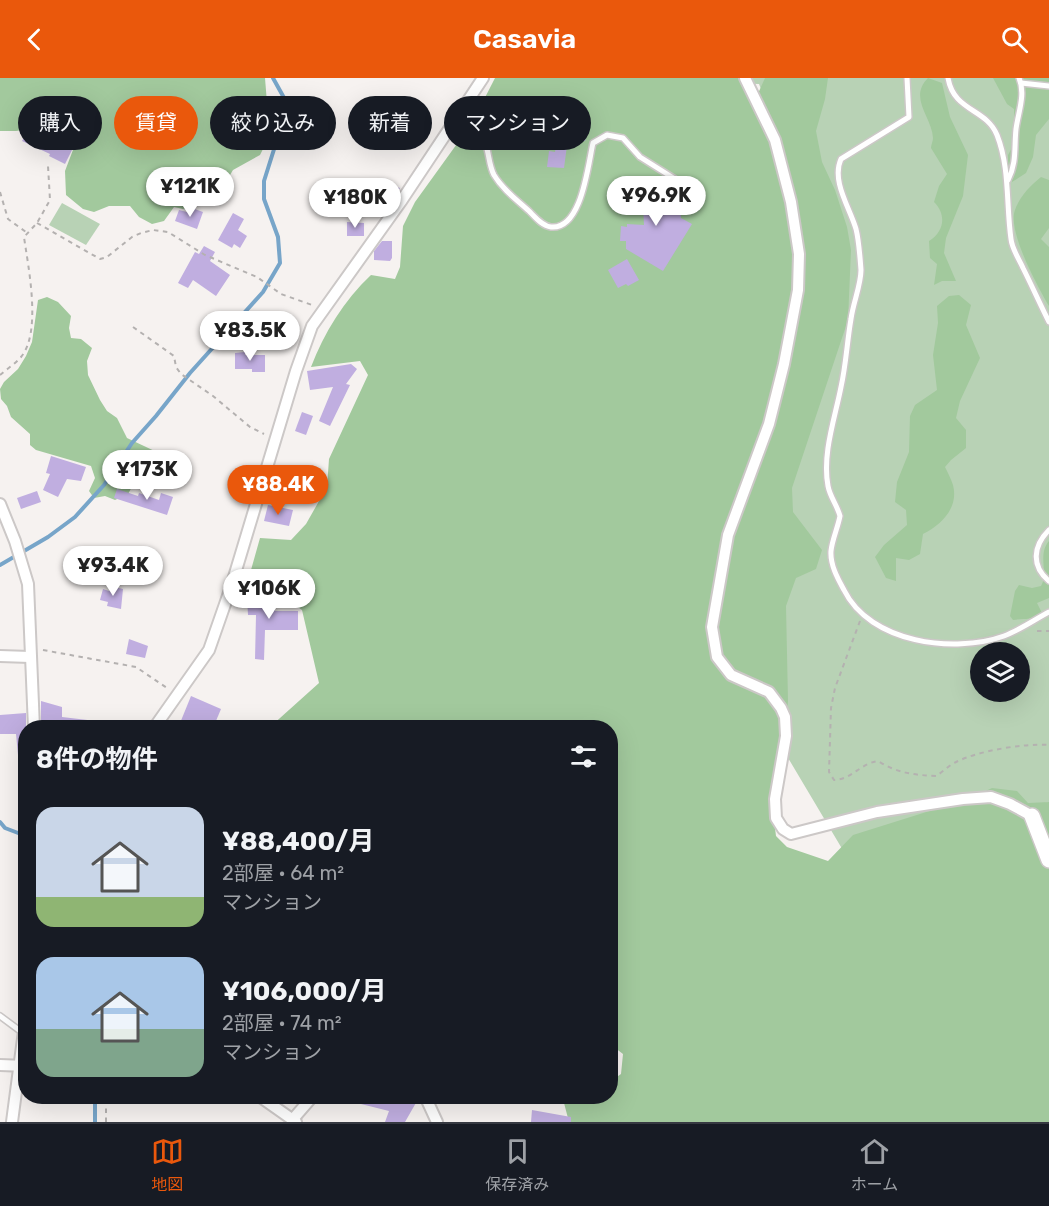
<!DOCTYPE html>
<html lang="ja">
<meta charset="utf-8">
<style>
body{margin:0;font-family:Rubik,"Noto Sans JP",sans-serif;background:#242831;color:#f1f3f6;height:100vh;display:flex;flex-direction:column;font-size:22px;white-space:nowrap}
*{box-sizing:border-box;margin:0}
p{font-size:20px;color:#9ea1a6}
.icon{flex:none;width:33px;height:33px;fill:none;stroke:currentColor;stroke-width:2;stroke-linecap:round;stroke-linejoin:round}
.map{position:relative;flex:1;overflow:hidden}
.side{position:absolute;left:18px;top:642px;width:600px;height:384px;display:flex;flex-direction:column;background:#171b24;border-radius:24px;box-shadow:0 6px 24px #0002}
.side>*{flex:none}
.guide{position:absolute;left:18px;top:18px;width:600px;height:54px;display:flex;gap:12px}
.buttons{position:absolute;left:970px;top:564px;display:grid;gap:12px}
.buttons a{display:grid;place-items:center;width:60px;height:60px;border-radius:50%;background:#171b24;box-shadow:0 6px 24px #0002;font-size:30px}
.price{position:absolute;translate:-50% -51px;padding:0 14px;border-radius:21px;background:#fff;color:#222;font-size:20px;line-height:39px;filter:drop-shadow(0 2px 3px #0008)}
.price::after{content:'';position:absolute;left:50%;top:36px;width:18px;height:14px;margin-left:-9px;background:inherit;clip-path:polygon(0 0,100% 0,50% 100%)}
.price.selected{background:#ea580c;color:#fff}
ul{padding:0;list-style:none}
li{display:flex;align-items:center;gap:18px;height:150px;padding:0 18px}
li span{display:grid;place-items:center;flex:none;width:168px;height:120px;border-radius:18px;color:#555}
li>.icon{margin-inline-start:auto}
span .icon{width:72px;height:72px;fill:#fffc;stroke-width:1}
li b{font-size:26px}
h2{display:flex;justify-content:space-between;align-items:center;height:72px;padding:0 18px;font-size:26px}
.tag{padding:0 21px;border-radius:27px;background:#171b24;box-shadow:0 6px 24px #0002;font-size:21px;line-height:54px}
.tag.selected{background:#ea580c;color:#fff}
header{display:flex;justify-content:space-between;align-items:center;height:78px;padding:0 18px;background:#ea580c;color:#fff;font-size:27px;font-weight:600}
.tabs{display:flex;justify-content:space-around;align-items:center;height:84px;border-top:2px solid #363941;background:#171b24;font-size:16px;color:#9ea1a6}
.tabs a{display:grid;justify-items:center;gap:3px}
.tabs .selected{color:#ea580c}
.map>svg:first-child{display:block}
.green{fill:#b8d2b5;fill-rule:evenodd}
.forest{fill:#a2c99d}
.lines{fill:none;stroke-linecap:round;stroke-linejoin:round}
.stream{stroke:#77a5c9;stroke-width:4}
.building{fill:#c0aee0}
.lane-casing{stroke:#ccc8c7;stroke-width:8}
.street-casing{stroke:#ccc8c7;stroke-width:14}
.secondary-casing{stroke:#ccc8c7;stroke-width:18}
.path{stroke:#b4b1b0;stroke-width:2;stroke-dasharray:4.5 4.5;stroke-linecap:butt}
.lane{stroke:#fff;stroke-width:5}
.street{stroke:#fff;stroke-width:10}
.secondary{stroke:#fff;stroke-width:15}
</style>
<header><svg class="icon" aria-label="back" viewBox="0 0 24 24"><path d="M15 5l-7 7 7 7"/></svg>Casavia<svg class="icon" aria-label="search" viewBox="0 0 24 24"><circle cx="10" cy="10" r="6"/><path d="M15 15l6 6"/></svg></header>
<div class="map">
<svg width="1049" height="1044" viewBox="0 0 1049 1044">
<rect width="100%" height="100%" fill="#f6f2f0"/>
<g class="green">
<path d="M567,0H1049V724L844,774L731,584L794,95L759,6ZM981,574H1020V614H981Z"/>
<path d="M62,125L100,146L86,167L49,147Z"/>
</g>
<g class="forest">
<path d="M0,0H265L267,25L277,43L260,77L233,92L221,112L210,117L201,127L183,131L174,129L164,143L152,146L139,139L130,128H109L94,134L83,131L66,117L65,93L76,64L37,50L16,53H0Z"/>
<path d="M495,0H741L756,20L765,0H828L825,21L816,53L822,84L835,112L847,149L851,172L848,242L792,410L793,434L822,472L816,491L796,500L786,528L788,623L785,656L772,726L776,758L787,769L828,783L853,757L971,720L992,710L1017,713L1028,725L1049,724V1044H569L564,1025L578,1019L610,1018L611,1003L621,996L623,976L610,966V650L270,649L319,605L302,532L289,523H238L249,499L260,460L291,462L306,446L327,409L329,381L368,297L360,283L311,289C324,255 344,222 371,197L395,201L400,189L403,148L415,124L472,45Z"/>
<path d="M928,0L942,5L950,39L968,77L963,118L946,160L944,175L956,203H942L934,207L937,186L930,180L929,163C944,154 947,137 934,124L939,108L947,96L931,70C931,67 933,63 933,60C932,39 908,20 928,0Z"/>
<path d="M993,0H1049V41L1036,57L1033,79L1026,95L1012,104L1008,86V77L1014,66V31L1007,26Z"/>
<path d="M1041,99L1049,102V150L1041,161L1049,169V228C1038,209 1007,153 1015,132C1020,118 1030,108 1041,99Z"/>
<path d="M959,217L971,227L966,247L980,280L960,323L956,340L966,352V370L951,382L945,389C948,395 951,401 953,407C959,430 941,447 923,456L920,476L909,482L896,480V503L886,500L875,479L884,467L907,447L906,432L895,424L897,404L909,374L910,338L915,327L937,312L933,277L938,245L937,228L949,218Z"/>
<path d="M47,219L58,224L71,238L69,250L71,260L81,261L92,270L87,283L88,297L100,322L107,333L117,340L127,360L180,385L182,392C169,414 155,412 133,407L128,416L115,422L105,418L94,420L89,413L95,400L91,388L36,372L30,367V356L11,339L7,328L1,321L0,311L4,304L18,291L26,278L32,264L38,222Z"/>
<path d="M1049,463V520L1037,525L1042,535C1030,543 1027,540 1013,542L1010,538L1015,513L1019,507L1032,510L1041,508C1049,495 1037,477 1049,463Z"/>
</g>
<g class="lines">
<g class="stream">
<path d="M0,487L48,459L75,439L104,407L132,365L156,338L190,295L263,214L280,185L278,159L264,121V103L288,27L273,0"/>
<path d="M0,744L5,750L26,758"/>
<path d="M95,1018V1044"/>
</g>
</g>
<g class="building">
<path d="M30,39L54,51L57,45L63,48L64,46L81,54L65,86L49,78L50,76L22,63L26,56L22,54Z"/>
<path d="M560,44L588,49L585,63L568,60L564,90L547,89L549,73L555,74Z"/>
<path d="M638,99H657L658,123L680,122L681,140L692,146L663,193L626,171V163H620L621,148L627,149V146L644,147L642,110H638Z"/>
<path d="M382,104L400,110L391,124L372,117V123L354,122L356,105L381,106Z"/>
<path d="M189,129L203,134L197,151L175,143L179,132L187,134Z"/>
<path d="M233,135L244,141L238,152L247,158L240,170L234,166L232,170L218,162Z"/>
<path d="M347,144L364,145V158H347Z"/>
<path d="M382,163H392V180L390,183L374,182V173Z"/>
<path d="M204,168L215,174L210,183L230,197L216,218L193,202L188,210L178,205L195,174L199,176Z"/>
<path d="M627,181L639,202L628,208L626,206L618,210L608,192Z"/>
<path d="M245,274V277H265V294H252V291H235V275Z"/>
<path d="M351,286L357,291L346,306L350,307L330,348L319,343L333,309L310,312L307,293Z"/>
<path d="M302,334L313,338L306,357L295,353Z"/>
<path d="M51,378L86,389L81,403L67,401L58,419L43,412L50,396L46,395Z"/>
<path d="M117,411L138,418L139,415L159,422L161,415L173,419L167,437L114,420Z"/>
<path d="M37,413L41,424L21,431L17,420Z"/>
<path d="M268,427L293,432L289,448L264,443Z"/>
<path d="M110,508L123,511L121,531L107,528L108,524L100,522L103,511L109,513Z"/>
<path d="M275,518V533H298V552H265L264,582L255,581L256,537H248L247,519Z"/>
<path d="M129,561L148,568L145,580L126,576Z"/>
<path d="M191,618L221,631L213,650H178Z"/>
<path d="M41,623L62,629V639L96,643L95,650H41Z"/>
<path d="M26,635V677H18L16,656H0V637Z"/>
<path d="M346,1018H408L417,1023L405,1044H385L389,1033L345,1022Z"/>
<path d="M532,1032L571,1039V1044H531Z"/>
</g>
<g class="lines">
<g class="lane-casing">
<g id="lane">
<path d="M907,0L909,39L841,81C831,103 850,130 856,151C859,163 860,179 861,192C861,207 853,225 851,241C847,264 846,287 841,309C835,340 822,376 828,408C830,419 837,427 840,438C838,449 832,462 831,473C830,487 838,501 844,512C870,565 954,576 1004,558C1020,552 1034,542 1049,534"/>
<path d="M948,0C954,34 986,30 997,57C1010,90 1006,126 1011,161C1012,171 1019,181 1023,190C1032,208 1040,226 1049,244"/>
<path d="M1021,5L1049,8"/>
<path d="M453,47C461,49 473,50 479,55C490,66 487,84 494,97C503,112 517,122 529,133C535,139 542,148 551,149C582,152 588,86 593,65L607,57L623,60L640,79L675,101L685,121"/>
<path d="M1008,102C1017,85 1014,69 1016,51C1018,35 1026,16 1019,0"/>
<path d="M1049,452C1033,468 1031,488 1049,503"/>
<path d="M0,938L23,955"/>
</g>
</g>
<g class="street-casing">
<g id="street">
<path d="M745,0L775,62L791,124L799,176L798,212L784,286L769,346L728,457L712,549L717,579L731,597L769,614L781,630L785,639L786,658L775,721L776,740L783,751L791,756L877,734L963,721L991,719L1010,726L1032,738"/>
<path d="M0,426L15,463L28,506L34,650"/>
<path d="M0,578L30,579"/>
<path d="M154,650L209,572L231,509L296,293L312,248L402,122L483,0"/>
<path d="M0,987L26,988"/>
<path d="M259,1018L296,1044"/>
<path d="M425,1018L437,1044"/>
<path d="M293,1041L313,1018"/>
<path d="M12,1044L26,938"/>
</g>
</g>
<g class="secondary-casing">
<path id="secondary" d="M1032,738L1049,782"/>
</g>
<g class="path">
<path d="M0,114L8,141L26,154"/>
<path d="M37,145L100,181L107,179L132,159L141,155L153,152L168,154L205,177L257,199L281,216L312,227"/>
<path d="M133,249L174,278L176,289L181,296L213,318L250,349L264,356"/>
<path d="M0,297C7,291 16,285 21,279C42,254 28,188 24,159L37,145L50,122L48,88"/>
<path d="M860,543L835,610L831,630L829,694L834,702C853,701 859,686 878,683C897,695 914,697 936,698C943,694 949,687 956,684C978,673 1024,665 1049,667"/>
<path d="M1037,553H1049"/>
<path d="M43,572L136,589L167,610"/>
<path d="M106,1044V1018"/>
</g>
<use href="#lane" class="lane"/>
<use href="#street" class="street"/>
<use href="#secondary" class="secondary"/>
</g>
</svg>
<div class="buttons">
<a><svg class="icon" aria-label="layers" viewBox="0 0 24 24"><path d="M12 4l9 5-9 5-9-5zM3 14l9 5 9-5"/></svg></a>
</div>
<b class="price" style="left:190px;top:140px">¥121K</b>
<b class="price" style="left:656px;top:149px">¥96.9K</b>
<b class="price" style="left:355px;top:151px">¥180K</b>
<b class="price" style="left:250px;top:284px">¥83.5K</b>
<b class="price" style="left:147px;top:423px">¥173K</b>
<b class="price selected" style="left:278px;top:438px">¥88.4K</b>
<b class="price" style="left:113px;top:519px">¥93.4K</b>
<b class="price" style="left:269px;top:542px">¥106K</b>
<div class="guide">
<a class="tag">購入</a>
<a class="tag selected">賃貸</a>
<a class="tag">絞り込み</a>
<a class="tag">新着</a>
<a class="tag">マンション</a>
</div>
<section class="side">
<h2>8件の物件<svg class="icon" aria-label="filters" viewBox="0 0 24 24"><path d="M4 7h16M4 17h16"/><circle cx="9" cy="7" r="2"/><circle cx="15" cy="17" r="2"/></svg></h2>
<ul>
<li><span style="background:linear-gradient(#c9d6e8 75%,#8fb573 0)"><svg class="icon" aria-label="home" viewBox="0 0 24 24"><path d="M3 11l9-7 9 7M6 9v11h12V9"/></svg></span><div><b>¥88,400/月</b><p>2部屋 · 64 m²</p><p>マンション</p></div></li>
<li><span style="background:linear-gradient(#a9c7e8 60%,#7fa58c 0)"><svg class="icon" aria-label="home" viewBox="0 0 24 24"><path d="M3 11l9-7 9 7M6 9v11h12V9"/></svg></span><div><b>¥106,000/月</b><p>2部屋 · 74 m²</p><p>マンション</p></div></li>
</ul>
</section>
</div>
<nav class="tabs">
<a class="selected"><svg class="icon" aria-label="map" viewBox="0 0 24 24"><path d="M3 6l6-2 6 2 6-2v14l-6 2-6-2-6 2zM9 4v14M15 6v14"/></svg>地図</a>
<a><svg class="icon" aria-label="saved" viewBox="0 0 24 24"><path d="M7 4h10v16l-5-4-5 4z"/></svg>保存済み</a>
<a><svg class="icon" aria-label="home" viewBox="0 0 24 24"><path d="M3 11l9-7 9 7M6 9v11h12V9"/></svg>ホーム</a>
</nav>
